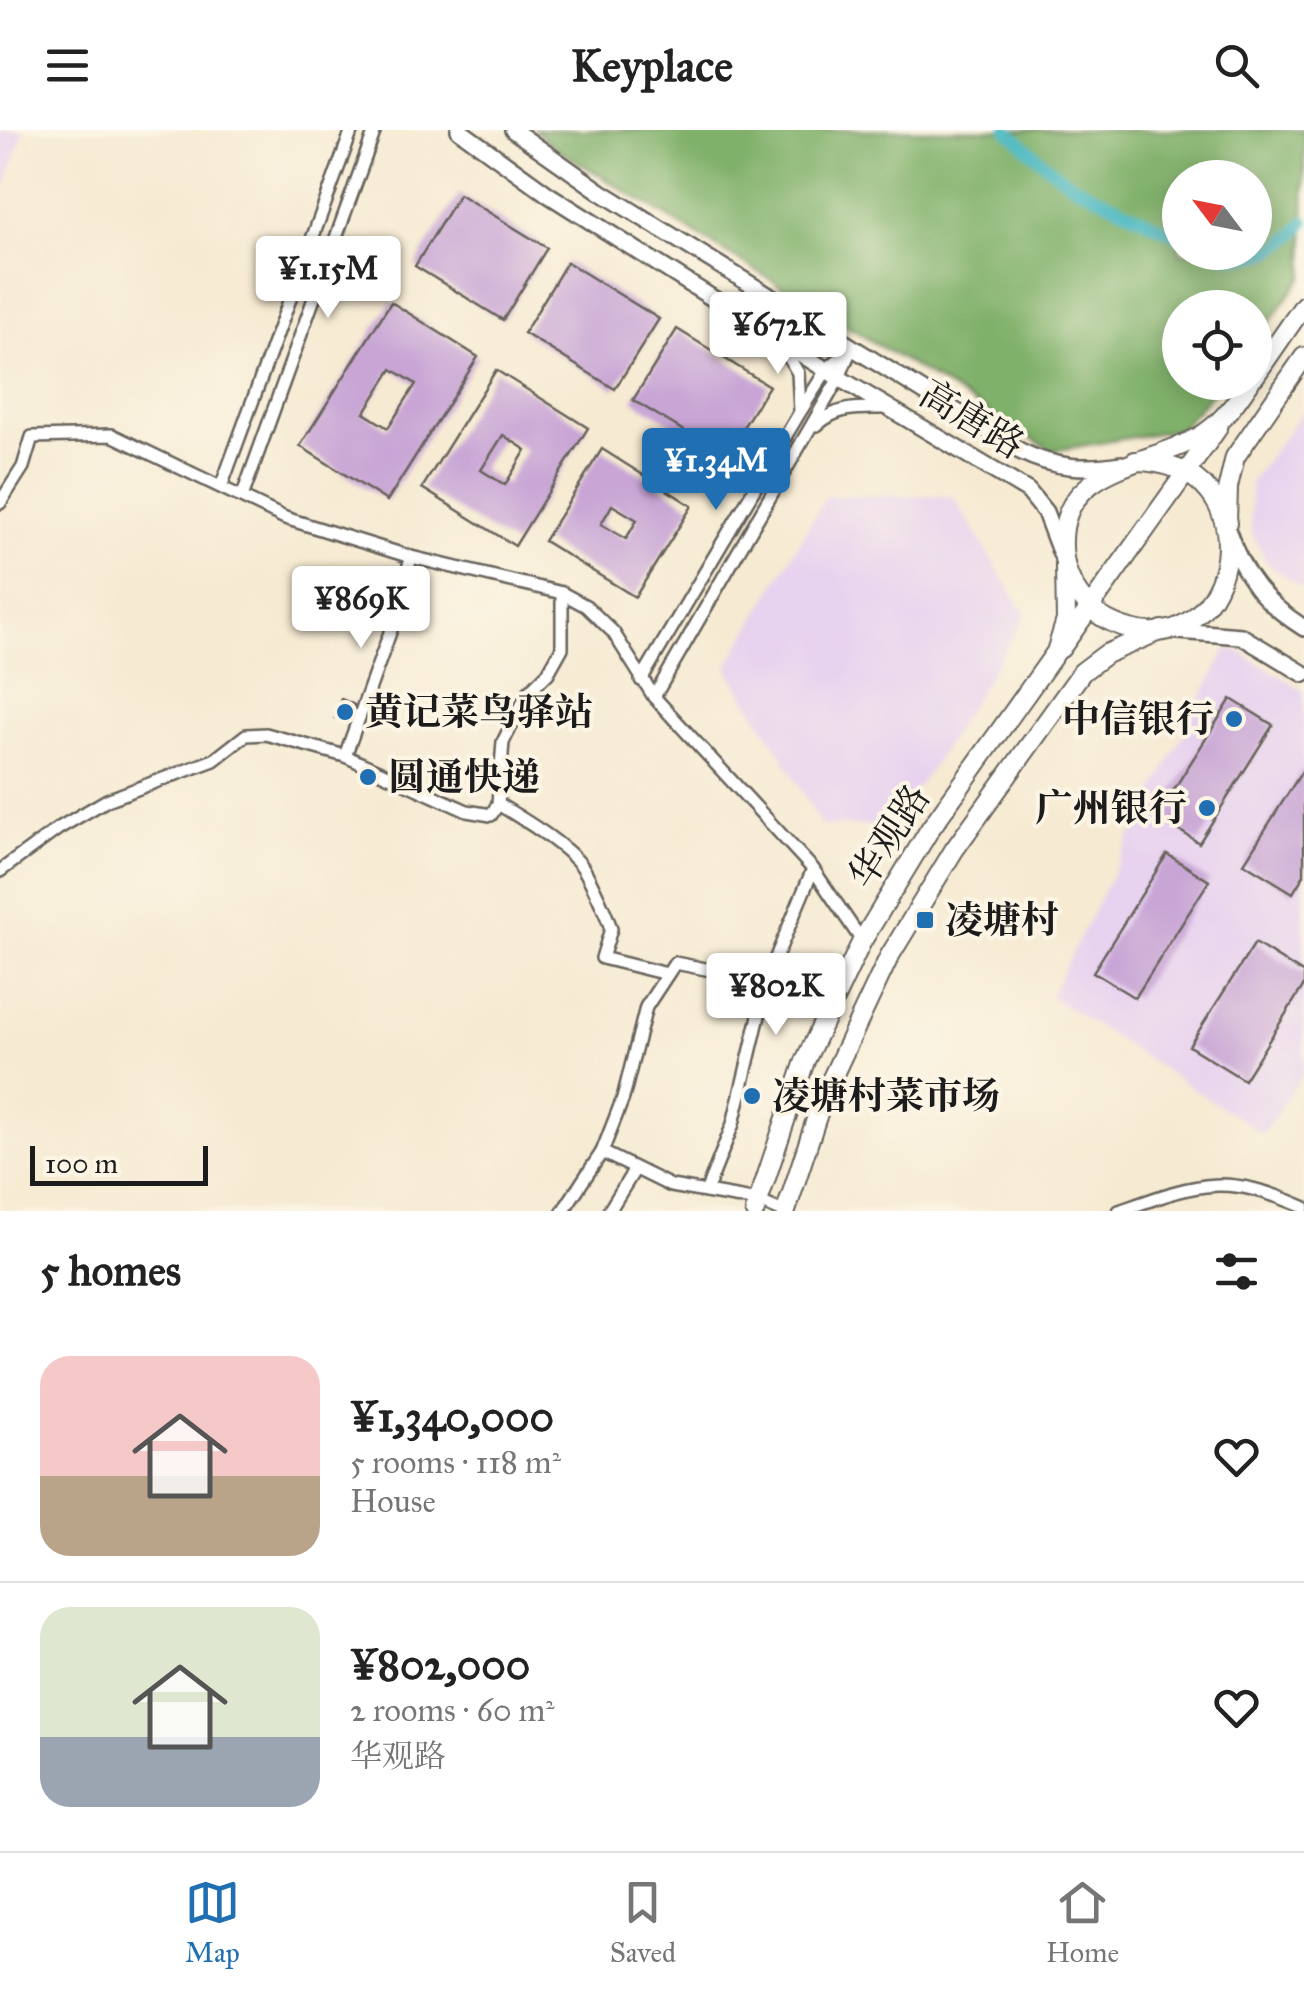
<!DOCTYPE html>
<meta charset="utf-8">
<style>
body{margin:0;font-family:"IM FELL Great Primer","Noto Serif SC",serif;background:#f2f2f2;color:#222;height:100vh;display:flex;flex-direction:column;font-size:38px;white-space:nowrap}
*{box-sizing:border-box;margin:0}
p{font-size:32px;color:#767676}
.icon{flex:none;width:55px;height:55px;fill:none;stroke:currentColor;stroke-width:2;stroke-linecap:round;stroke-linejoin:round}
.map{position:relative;height:1081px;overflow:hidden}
.side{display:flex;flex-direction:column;background:#fff;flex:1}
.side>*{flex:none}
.needle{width:65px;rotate:302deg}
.tools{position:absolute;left:1162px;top:30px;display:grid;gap:20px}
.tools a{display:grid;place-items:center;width:110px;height:110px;border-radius:50%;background:#fff;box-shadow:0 5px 25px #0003;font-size:50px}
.scale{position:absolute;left:30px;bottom:25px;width:178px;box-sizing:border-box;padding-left:10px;border:5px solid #1c1c1c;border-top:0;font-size:28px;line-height:35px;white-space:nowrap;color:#1c1c1c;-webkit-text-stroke:8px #fcf5e5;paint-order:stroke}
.price{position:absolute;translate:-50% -85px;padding:0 22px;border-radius:10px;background:#fff;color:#222;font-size:32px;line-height:65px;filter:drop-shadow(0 2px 5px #0008)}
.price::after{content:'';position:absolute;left:50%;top:60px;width:30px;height:22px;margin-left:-15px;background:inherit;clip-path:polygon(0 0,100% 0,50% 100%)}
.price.on{background:#1f6fb2;color:#fff}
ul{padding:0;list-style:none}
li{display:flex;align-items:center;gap:30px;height:250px;padding:0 40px}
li+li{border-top:2px solid #e0e0e0}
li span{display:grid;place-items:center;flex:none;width:280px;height:200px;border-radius:30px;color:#555}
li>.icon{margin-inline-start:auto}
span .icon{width:120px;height:120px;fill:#fffc;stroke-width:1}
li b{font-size:42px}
h2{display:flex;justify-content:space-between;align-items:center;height:120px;padding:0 40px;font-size:42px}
header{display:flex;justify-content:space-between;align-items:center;height:130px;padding:0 40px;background:#fff;font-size:45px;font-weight:700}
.tabs{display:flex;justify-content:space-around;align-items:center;height:140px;border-top:2px solid #e0e0e0;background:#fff;font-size:28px;color:#767676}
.tabs a{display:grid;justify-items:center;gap:5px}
.tabs .on{color:#1f6fb2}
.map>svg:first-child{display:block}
.built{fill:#e7d2ef}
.forest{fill:#80b16b;stroke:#4e6644;stroke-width:2.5;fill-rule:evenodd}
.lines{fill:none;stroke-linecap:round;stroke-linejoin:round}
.canal{stroke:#49b8c1;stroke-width:12}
.building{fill:#c8a5d5;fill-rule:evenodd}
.street-casing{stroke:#68645c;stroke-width:16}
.secondary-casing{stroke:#68645c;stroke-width:20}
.primary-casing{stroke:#68645c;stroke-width:22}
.street{stroke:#fff;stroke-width:11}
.secondary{stroke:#fff;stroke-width:15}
.primary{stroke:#fff;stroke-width:18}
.poi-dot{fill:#1f6fb2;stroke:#fcf5e5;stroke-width:4}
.labels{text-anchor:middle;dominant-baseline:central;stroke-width:8;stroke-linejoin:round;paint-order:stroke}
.street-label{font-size:38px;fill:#1c1c1c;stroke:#fcf5e5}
.poi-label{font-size:38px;font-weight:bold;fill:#1c1c1c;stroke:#fcf5e5;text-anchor:start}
</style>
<header><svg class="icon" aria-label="menu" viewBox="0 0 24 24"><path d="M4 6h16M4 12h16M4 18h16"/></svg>Keyplace<svg class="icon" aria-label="search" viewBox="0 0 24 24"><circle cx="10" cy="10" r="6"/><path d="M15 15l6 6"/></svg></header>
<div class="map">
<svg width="1304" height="1081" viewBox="0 0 1304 1081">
<rect width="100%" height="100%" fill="#fcf5e5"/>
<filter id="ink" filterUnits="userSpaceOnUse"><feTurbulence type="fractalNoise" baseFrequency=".01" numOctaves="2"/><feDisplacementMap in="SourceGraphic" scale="20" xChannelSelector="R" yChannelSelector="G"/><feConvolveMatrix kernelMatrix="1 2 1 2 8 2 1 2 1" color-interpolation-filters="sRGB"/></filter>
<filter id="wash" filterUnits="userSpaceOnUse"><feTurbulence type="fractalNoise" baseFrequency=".0048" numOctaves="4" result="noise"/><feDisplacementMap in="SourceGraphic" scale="40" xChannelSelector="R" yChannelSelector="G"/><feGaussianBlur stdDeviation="2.25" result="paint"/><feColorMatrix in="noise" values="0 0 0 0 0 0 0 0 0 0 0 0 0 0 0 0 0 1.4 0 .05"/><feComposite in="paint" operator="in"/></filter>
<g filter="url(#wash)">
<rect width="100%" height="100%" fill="#f6ead2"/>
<g class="built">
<path d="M0,0H24L0,72Z"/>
<path d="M1304,279V459L1268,435L1251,400L1250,353Z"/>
<path d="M826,366H953L1026,485L931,639L886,696H821L781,624L727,538Z"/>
<path d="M1227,518L1239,521L1304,561V941L1263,1004L1050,866Z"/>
</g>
<path class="forest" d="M534,0H1304V145L1255,213V178H1180V252L1221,253L1180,299L1052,321L558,20ZM1180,48H1255V122H1180Z"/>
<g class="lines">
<g class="canal">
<path d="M1007,0L1052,40L1072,54L1180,107"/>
<path d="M1216,122C1251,134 1283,122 1304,92"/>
</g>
</g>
<g id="blocks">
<g class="building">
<path d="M459,64L547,118L503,190L415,136Z"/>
<path d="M567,132L659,189L615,259L524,203Z"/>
<path d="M391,172L478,227L387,371L300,316ZM392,239L416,254L388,298L364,283Z"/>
<path d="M677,199L769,256L725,326L633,270Z"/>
<path d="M496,240L588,298L515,416L422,358ZM503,305L526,320L505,355L481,340Z"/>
<path d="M602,319L692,376L635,467L544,411ZM612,375L637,390L626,409L601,394Z"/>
<path d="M341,569L354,575L347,592L335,588Z"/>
<path d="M1231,569L1273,595L1199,713L1157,686Z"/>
<path d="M1304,638V745L1293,763L1244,733Z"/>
<path d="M1167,724L1209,751L1135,868L1093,842Z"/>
<path d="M1255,813L1304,844V855L1244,950L1189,916Z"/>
</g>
</g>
</g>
<g filter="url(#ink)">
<use href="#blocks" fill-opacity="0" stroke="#68645c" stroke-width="2.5"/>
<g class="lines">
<g class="street-casing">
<g id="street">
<path d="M781,214L798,243L800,280"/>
<path d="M817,295C839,275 862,278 889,278"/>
<path d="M221,357L352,0"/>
<path d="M242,367L375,0"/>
<path d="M0,373L23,337L32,307L112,305L285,388L411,427L562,463L586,476L613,502L654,567L813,739L862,811"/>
<path d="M641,550L800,282L827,239L851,219L839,248L654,567"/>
<path d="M345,626L396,486L411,427"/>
<path d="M498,674L503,612L528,563L548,543L562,518V463"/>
<path d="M0,741L59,698L107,670L214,630L246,605L266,604L345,626L467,681L491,685L498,674C523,689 563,713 581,735C589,746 607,785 611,799L602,828L667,844"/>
<path d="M767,851L675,833L646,877L623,968L602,1022L671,1056L758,1071L781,1081"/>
<path d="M706,1062L733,994L769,844L813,739"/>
<path d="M563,1081L602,1022"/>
<path d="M609,1081L635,1039"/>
<path d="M1119,1081C1199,1053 1222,1042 1304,1077"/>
</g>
</g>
<g class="secondary-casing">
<g id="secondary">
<path d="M459,0L549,65L839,248L1028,361L1045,382L1061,424"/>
<path d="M513,0L601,62L1020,321C1054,338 1084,340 1121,334"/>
<path d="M1228,402C1244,447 1264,473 1304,498"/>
<path d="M1166,500L1241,506L1304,544"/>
</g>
</g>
<g class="primary-casing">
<g id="primary">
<path d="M1255,246L1304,175"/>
<path d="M1135,331C1277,333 1238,529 1130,499C1113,494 1096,486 1085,472C1069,454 1062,433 1063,410C1064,333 1157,335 1205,303C1224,290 1237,271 1250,252"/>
<path d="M1227,393L1228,357L1235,327L1304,227"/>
<path d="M1061,518L1217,299"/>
<path d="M755,1081L805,931L862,811L930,699L1056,522L1066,490L1065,436"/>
<path d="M786,1081L824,965L889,827L954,720L1082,542L1106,524L1162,500"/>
</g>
</g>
<use href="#street" class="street"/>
<use href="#secondary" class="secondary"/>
<use href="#primary" class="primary"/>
</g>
</g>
<g class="poi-dot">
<circle cx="345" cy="582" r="10"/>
<circle cx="1234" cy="589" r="10"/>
<circle cx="368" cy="647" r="10"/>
<circle cx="1207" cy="678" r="10"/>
<rect x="915" y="780" width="20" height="20" rx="5"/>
<circle cx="752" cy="966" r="10"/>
</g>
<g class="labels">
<g class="street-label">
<text transform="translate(972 289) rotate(31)">高唐路</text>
<text transform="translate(889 706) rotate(-57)">华观路</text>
</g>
<g class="poi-label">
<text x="365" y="582">黄记菜鸟驿站</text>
<text x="1214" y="589" text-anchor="end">中信银行</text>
<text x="388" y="647">圆通快递</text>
<text x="1187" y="678" text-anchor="end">广州银行</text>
<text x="945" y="790">凌塘村</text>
<text x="772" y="966">凌塘村菜市场</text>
</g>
</g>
</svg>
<div class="tools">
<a><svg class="needle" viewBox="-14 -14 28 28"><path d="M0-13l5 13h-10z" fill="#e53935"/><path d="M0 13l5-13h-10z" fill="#767676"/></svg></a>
<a><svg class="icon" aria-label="locate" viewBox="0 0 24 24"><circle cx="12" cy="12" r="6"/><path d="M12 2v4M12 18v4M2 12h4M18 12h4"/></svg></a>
</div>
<div class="scale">100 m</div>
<b class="price" style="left:328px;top:191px">¥1.15M</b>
<b class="price" style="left:778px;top:247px">¥672K</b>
<b class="price on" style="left:716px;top:383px">¥1.34M</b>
<b class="price" style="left:361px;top:521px">¥869K</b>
<b class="price" style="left:776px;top:908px">¥802K</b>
</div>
<section class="side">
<h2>5 homes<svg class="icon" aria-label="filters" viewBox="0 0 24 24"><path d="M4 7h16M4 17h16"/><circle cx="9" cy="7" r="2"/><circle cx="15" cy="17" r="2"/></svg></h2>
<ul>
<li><span style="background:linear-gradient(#f6c9c9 60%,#b9a48a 0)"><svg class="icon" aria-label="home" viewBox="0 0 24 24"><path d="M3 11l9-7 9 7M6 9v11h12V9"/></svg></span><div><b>¥1,340,000</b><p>5 rooms · 118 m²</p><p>House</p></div><svg class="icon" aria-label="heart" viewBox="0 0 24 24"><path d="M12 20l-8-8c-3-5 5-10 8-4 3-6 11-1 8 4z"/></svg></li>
<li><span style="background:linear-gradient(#dfe7d0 65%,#9aa5b1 0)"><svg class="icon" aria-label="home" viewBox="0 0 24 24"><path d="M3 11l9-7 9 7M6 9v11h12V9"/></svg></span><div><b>¥802,000</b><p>2 rooms · 60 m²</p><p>华观路</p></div><svg class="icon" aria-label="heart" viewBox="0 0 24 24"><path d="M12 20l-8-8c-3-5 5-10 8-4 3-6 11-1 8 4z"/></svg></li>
</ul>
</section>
<nav class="tabs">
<a class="on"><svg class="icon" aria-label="map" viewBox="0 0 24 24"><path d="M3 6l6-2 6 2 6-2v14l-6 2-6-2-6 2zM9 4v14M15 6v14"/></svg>Map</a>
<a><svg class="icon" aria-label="saved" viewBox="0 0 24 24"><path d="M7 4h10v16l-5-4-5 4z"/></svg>Saved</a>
<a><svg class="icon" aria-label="home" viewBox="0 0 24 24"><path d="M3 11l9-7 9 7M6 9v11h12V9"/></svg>Home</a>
</nav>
